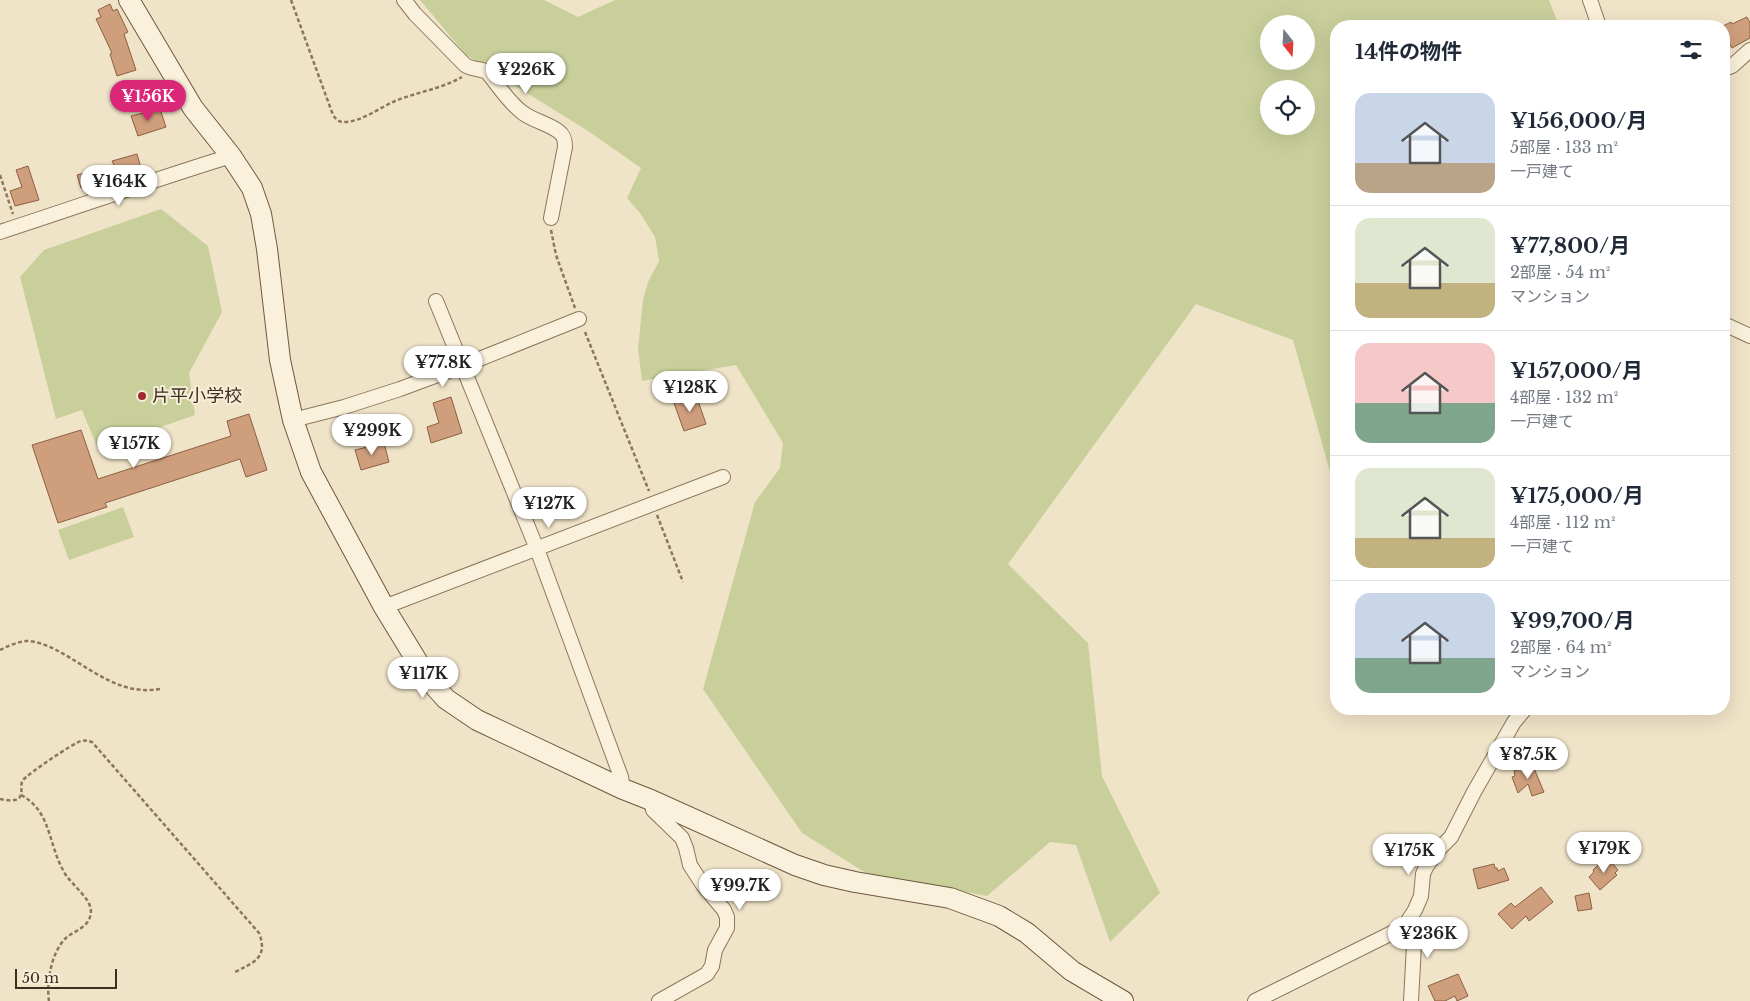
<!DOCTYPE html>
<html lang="ja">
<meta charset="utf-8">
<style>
body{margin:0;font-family:"Libre Baskerville","Noto Sans JP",serif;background:#f2f2f3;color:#1f2937;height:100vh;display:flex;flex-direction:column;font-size:19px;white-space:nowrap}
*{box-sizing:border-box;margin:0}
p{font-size:16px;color:#747a83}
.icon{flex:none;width:28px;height:28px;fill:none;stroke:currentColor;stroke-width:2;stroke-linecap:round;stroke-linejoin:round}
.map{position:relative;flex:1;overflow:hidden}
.side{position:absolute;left:1330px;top:20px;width:400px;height:695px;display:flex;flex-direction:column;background:#fff;border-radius:20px;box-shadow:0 5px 20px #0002}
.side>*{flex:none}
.needle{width:32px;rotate:162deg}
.controls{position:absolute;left:1260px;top:15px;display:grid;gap:10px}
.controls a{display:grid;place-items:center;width:55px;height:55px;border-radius:50%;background:#fff;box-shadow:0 5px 20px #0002;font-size:25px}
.scale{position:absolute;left:15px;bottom:12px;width:102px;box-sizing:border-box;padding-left:5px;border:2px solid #3d2e20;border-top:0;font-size:14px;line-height:18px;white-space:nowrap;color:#3d2e20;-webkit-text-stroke:4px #f7eed8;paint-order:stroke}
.price{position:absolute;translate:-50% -42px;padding:0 11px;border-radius:18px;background:#fff;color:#222;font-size:16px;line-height:32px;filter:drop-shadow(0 1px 2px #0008)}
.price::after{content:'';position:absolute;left:50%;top:30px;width:15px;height:11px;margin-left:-8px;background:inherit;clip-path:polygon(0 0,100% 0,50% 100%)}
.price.on{background:#db2777;color:#fff}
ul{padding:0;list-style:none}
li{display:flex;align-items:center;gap:15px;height:125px;padding:0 25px}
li+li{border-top:1px solid #e0e1e3}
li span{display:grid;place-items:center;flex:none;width:140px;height:100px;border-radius:15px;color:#555}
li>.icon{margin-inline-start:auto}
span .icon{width:60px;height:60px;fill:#fffc;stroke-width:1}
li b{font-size:21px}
h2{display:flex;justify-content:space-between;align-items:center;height:60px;padding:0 25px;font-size:21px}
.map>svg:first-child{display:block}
.green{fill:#c9cf9b;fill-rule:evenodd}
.building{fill:#cf9f7d;stroke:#8d5f41}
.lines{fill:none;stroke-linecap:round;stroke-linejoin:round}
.street-casing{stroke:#8d765c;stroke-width:16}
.secondary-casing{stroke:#6f573f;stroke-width:22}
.path{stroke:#8d765c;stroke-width:2.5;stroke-dasharray:4 2.5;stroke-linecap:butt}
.street{stroke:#faf1dc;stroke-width:14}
.secondary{stroke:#faf1dc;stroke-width:20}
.poi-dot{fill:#9e2a2b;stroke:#f7eed8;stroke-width:2}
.labels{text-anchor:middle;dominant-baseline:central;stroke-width:4;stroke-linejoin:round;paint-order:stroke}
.poi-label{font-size:18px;fill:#3d2e20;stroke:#f7eed8;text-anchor:start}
</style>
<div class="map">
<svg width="1750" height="1001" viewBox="0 0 1750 1001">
<rect width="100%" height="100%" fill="#f0e4c8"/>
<g class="green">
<path d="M420,0H544L578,17L615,0H1549L1559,26H1336V493L1293,340L1196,304L1008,564L1088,643L1102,776L1160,893L1110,942L1076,845L1050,842L987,896L866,873L802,833L703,689L755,502L780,468L783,443L736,365L642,381L638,349L643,300L648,282L659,261L655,237L640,213L627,198L641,168L588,131L466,55ZM1269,24H1306V61H1269ZM1269,89H1306V126H1269Z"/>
<path d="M161,209L208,246L222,312L189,373L195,415L98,449L82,410L56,419L20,277L44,250Z"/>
<path d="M123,507L134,537L69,560L58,530Z"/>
</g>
<g class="building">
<path d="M110,4L113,11L117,9L128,32L124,34L136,70L117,76L110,54L112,53L96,19L101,17L98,10Z"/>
<path d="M1747,17L1750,23V38L1732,48L1724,34L1723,26L1731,22L1732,24Z"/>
<path d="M160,109L166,127L138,136L131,116Z"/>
<path d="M137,154L142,172L108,183V187L87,194L85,187L81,188L77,175L114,165L112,161Z"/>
<path d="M28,166L39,200L15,206L10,191L22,187L16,170Z"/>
<path d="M696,395L706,424L684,431L674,403Z"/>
<path d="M451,397L462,433L431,443L427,427L439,423L433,403Z"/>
<path d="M249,414L267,470L246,477L240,459L105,503L107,507L58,523L32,445L81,430L98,479L231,436L227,421Z"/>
<path d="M384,443L389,462L361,470L355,450Z"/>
<path d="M1527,766L1528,768L1533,766L1544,792L1532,796L1528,784L1518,793L1512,777L1515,776L1514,771Z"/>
<path d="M1607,857L1618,870L1615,873L1617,875L1600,890L1589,877L1594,872L1593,870Z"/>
<path d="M1494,864L1495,868H1497L1498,871L1504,868L1509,880L1478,889L1473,869Z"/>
<path d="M1541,887L1553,902L1529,921L1526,916L1512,929L1498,914L1511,903L1515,907Z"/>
<path d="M1589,893L1592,909L1578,911L1575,896Z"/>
<path d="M1458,974L1468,996L1457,1001L1455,996L1445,1001H1435L1428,986Z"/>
</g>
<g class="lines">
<g class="street-casing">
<g id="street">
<path d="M404,0L415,14L465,65C472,70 480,68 487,72C499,86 508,102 523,113C534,121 547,123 558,131C564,135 565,140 565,147L551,218"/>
<path d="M1590,0L1599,26"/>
<path d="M1724,69L1732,66L1750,50"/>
<path d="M0,232C77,207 153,180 231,156"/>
<path d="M436,301L537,549L621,777L623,789"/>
<path d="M1724,324L1750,336"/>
<path d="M293,420L344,407L400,389L462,366L579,319"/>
<path d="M384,607L723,477"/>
<path d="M651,800L653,810L682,838L686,848L690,865L703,885L724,910L727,917V928L715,950L712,966L707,974L659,1001"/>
<path d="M1404,927L1414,945L1411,1001"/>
<path d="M1255,1001L1404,927L1415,910L1421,896L1423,874L1426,867L1440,848L1451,837L1474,792L1514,722L1525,709"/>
</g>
</g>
<g class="secondary-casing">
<path id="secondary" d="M129,0L193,108L231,156L252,188L261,214L267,249L280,360L293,420L311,472L384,607L428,679L446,699L477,720L623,789L651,800L795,865L824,875L855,882L950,898L999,916L1027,933L1072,971L1123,1001"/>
</g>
<g class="path">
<path d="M291,0L333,115C336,119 339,123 345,122C363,121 379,108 395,101C417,92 441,89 462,77"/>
<path d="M0,175L13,214"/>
<path d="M551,230L556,255L575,308"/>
<path d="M585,332L649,491"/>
<path d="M657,515L683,582"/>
<path d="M0,650C8,646 17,642 26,641C37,641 49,646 58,651C92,669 120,696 160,689"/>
<path d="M21,795C51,811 48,843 63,870C66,877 72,882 77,888C84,896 94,905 90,917C87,927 75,931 67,937C52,950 46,981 49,1001"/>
<path d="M0,799C6,800 14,802 19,798C24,793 19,786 23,780C28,774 73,743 81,741C86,740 88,741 92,742L259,933C269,959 252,963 233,973"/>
</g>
<use href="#street" class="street"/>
<use href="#secondary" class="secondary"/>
</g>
<circle class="poi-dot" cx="142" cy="396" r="5"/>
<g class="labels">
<g class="poi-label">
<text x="152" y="396">片平小学校</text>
</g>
</g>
</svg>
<div class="controls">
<a><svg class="needle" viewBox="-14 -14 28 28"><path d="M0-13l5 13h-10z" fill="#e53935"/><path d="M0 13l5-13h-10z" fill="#747a83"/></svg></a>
<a><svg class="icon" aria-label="locate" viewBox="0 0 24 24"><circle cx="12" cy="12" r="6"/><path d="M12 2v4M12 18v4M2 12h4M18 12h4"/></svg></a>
</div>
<div class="scale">50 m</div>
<b class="price" style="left:526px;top:95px">¥226K</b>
<b class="price on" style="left:148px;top:122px">¥156K</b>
<b class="price" style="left:119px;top:207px">¥164K</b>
<b class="price" style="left:443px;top:388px">¥77.8K</b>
<b class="price" style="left:690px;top:413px">¥128K</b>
<b class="price" style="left:372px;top:456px">¥299K</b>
<b class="price" style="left:134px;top:469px">¥157K</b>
<b class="price" style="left:549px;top:529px">¥127K</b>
<b class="price" style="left:423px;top:699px">¥117K</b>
<b class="price" style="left:1528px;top:780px">¥87.5K</b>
<b class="price" style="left:1604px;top:874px">¥179K</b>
<b class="price" style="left:1409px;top:876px">¥175K</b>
<b class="price" style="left:740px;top:911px">¥99.7K</b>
<b class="price" style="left:1428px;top:959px">¥236K</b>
<section class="side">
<h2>14件の物件<svg class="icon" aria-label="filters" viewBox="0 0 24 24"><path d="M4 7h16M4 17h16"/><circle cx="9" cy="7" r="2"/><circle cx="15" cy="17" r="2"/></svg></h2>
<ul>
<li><span style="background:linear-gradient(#c9d6e8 70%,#b9a48a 0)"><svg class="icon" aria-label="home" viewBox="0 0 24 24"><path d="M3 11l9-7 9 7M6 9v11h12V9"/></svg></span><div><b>¥156,000/月</b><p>5部屋 · 133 m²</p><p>一戸建て</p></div></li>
<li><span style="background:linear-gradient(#dfe7d0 65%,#c2b280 0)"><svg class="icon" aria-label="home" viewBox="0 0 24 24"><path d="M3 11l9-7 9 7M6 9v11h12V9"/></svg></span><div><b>¥77,800/月</b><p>2部屋 · 54 m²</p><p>マンション</p></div></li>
<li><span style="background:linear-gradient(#f6c9c9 60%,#7fa58c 0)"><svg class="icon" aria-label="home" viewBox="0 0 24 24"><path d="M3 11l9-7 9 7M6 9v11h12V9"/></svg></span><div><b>¥157,000/月</b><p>4部屋 · 132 m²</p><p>一戸建て</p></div></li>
<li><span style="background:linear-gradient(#dfe7d0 70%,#c2b280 0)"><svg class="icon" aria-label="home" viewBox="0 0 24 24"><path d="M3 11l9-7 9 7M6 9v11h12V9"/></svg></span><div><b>¥175,000/月</b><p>4部屋 · 112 m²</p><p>一戸建て</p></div></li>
<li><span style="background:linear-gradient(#c9d6e8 65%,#7fa58c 0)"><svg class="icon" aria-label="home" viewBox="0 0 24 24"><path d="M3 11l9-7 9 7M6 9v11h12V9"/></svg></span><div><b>¥99,700/月</b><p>2部屋 · 64 m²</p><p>マンション</p></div></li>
</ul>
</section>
</div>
